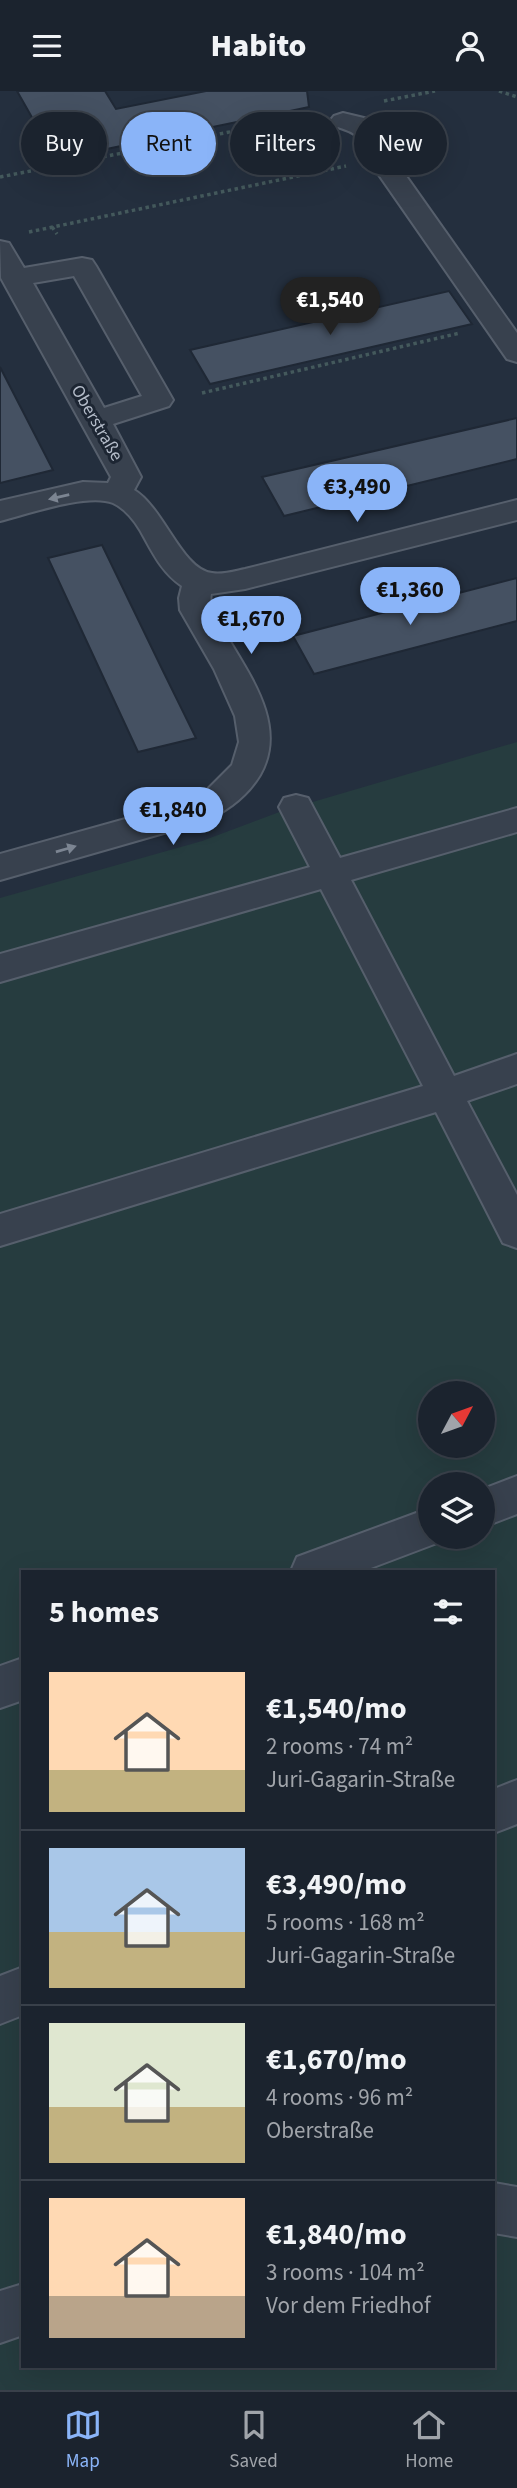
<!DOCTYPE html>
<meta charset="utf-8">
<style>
body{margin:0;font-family:"Source Sans 3",sans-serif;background:#282f3a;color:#f1f3f6;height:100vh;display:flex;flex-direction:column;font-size:26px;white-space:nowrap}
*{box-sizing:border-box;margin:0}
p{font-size:23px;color:#a0a4aa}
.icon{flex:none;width:38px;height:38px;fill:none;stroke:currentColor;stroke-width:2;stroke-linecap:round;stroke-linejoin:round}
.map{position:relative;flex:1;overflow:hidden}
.panel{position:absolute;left:21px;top:1479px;width:474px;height:798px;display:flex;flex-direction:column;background:#1b232e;border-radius:0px;box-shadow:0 7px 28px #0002,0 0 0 2px #39404a}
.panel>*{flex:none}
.top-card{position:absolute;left:21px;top:21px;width:476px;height:63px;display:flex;gap:14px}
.needle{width:46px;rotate:49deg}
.fabs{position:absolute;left:418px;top:1290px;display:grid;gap:14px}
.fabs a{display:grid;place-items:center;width:77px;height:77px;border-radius:50%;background:#1b232e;box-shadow:0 7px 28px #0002,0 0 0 2px #39404a;font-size:35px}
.price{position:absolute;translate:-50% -60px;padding:0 16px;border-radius:24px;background:#8ab4f8;color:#111;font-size:23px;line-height:46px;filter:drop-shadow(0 2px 4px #0008)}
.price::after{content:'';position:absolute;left:50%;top:42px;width:21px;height:16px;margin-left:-10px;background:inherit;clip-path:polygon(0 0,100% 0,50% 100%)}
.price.on{background:#222;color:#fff}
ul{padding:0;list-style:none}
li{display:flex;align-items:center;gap:21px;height:175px;padding:0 28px}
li+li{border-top:2px solid #39404a}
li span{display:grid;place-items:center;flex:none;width:196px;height:140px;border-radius:0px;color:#555}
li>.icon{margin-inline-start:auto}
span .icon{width:84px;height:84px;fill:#fffc;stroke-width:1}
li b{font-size:30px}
h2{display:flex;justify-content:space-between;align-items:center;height:84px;padding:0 28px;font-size:30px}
.chip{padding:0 24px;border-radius:32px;background:#1b232e;box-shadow:0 7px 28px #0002,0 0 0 2px #39404a;font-size:24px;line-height:63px}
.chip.on{background:#8ab4f8;color:#111}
header{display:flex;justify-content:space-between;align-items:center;height:91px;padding:0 28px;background:#1b232e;font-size:32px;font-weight:800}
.tab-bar{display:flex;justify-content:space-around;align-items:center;height:98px;border-top:2px solid #39404a;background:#1b232e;font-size:19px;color:#a0a4aa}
.tab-bar a{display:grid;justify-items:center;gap:4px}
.tab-bar .on{color:#8ab4f8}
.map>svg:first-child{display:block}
.green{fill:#263c3f;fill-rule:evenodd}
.building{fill:#455162;stroke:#1f2835;stroke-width:2}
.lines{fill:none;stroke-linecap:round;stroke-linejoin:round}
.minor-casing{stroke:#565f6c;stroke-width:4}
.path{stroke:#44595c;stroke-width:3.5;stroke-dasharray:3.5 3.5;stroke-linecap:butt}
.minor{fill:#38414e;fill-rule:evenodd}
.oneway{fill:#7c8592}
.labels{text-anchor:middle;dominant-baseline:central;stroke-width:6;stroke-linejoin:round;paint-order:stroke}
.far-street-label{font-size:18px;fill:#b4bcc9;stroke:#1d2633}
</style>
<header><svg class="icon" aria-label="menu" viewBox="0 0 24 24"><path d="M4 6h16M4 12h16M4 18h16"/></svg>Habito<svg class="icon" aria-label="person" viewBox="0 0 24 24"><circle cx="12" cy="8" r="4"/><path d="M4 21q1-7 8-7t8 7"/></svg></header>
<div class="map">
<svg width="517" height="2299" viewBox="0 0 517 2299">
<rect width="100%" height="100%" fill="#242f3e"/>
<path class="green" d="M517,651V2299H0V807L202,750L282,720ZM430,1302H483V1354H430ZM430,1393H483V1446H430ZM23,1480H494V2275H23Z"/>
<g class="building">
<path d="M17,0H105L116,18L206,0H307L309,16L39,72L22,40L38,37Z"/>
<path d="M449,200L472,233L210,293L190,259Z"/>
<path d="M0,276L53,379L0,392Z"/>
<path d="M517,327V368L284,425L262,386Z"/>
<path d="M102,454L163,580L196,647L138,661L48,467Z"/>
<path d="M517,487V530L314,583L293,545Z"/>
</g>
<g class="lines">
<g class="minor-casing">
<g id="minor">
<path d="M343,22L368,28L378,36L394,68L517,242V271L507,268L368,68C359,45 359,42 334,35L330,30L334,25Z"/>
<path d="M0,150L9,152L24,177L82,167L92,169L96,175L173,309L169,315L113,333L141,386L134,399C164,417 182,479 212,482C223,484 235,480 245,478L517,409V429L245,498L211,503C208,517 218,530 225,542C250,585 288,635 260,684C246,707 226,721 202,731L0,789V763L179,713L207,699L232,674L239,651L235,625L214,578L180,519L179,507L182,495C161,481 152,460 140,439C134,429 124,417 113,412C87,402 28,423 0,430V410L83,391L108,392L111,386L1,187ZM74,185L142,305L104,317L33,192Z"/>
<path d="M296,704L308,707L340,767L517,717V741L351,789L454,985L517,963V993L467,1010L517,1104V1157L503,1152L436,1021L0,1155V1123L423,995L321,798L0,891V863L310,776L279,716L284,707Z"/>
<path d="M517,1385V1423L483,1436V1398Z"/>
<path d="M430,1417V1446H447L445,1449L363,1480H291L297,1466Z"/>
<path d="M23,1567V1609L0,1617V1575Z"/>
<path d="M517,1689V1733L494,1742V1698Z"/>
<path d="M23,1876V1924L0,1933V1885Z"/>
<path d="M494,2092L517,2096V2146L494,2142Z"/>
<path d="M23,2193V2244L0,2252V2200Z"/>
</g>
</g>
<g class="path">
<path d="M499,0L517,6"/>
<path d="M384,10L435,0"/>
<path d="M0,86L311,25"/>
<path d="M52,136L57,143"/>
<path d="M29,141L346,75"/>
<path d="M202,302L460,242"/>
</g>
<use href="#minor" class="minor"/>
</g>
<defs><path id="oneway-solid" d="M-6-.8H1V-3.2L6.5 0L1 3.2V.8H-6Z" transform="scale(1.75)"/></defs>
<g class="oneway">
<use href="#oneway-solid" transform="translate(59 406) rotate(167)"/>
<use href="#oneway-solid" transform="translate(66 758) rotate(-16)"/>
</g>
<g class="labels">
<g class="far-street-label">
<text transform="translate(97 332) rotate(60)">Oberstraße</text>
</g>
</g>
</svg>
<div class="fabs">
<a><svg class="needle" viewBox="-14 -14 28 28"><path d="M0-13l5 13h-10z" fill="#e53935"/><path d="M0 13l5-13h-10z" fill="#a0a4aa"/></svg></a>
<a><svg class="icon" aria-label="layers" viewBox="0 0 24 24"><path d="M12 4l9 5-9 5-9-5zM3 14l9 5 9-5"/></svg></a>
</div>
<b class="price on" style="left:330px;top:246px">€1,540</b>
<b class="price" style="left:357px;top:433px">€3,490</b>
<b class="price" style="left:410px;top:536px">€1,360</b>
<b class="price" style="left:251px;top:565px">€1,670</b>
<b class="price" style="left:173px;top:756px">€1,840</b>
<div class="top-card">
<a class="chip">Buy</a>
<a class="chip on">Rent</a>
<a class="chip">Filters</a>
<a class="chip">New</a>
</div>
<section class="panel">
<h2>5 homes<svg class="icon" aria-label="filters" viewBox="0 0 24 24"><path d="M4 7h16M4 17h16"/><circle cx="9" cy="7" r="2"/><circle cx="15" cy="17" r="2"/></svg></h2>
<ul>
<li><span style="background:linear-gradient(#ffd9b3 70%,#c2b280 0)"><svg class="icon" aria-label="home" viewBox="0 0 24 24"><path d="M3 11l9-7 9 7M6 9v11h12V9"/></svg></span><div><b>€1,540/mo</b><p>2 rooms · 74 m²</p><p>Juri-Gagarin-Straße</p></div></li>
<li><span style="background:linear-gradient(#a9c7e8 60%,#c2b280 0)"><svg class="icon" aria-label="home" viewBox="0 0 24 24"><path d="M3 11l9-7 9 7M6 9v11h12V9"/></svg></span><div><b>€3,490/mo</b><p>5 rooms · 168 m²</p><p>Juri-Gagarin-Straße</p></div></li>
<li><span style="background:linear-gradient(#dfe7d0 60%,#c2b280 0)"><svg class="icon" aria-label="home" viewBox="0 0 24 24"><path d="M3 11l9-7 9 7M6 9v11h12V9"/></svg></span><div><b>€1,670/mo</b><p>4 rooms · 96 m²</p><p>Oberstraße</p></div></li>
<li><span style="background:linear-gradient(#ffd9b3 70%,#b9a48a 0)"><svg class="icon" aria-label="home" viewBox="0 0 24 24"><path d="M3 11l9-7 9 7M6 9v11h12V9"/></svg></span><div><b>€1,840/mo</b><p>3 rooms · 104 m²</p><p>Vor dem Friedhof</p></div></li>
</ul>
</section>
</div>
<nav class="tab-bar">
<a class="on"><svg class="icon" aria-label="map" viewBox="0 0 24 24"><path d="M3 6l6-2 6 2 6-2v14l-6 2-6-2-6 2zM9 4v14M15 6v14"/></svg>Map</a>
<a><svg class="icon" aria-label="saved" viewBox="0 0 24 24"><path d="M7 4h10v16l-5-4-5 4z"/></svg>Saved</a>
<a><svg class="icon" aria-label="home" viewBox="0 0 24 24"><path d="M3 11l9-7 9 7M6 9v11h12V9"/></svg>Home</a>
</nav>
